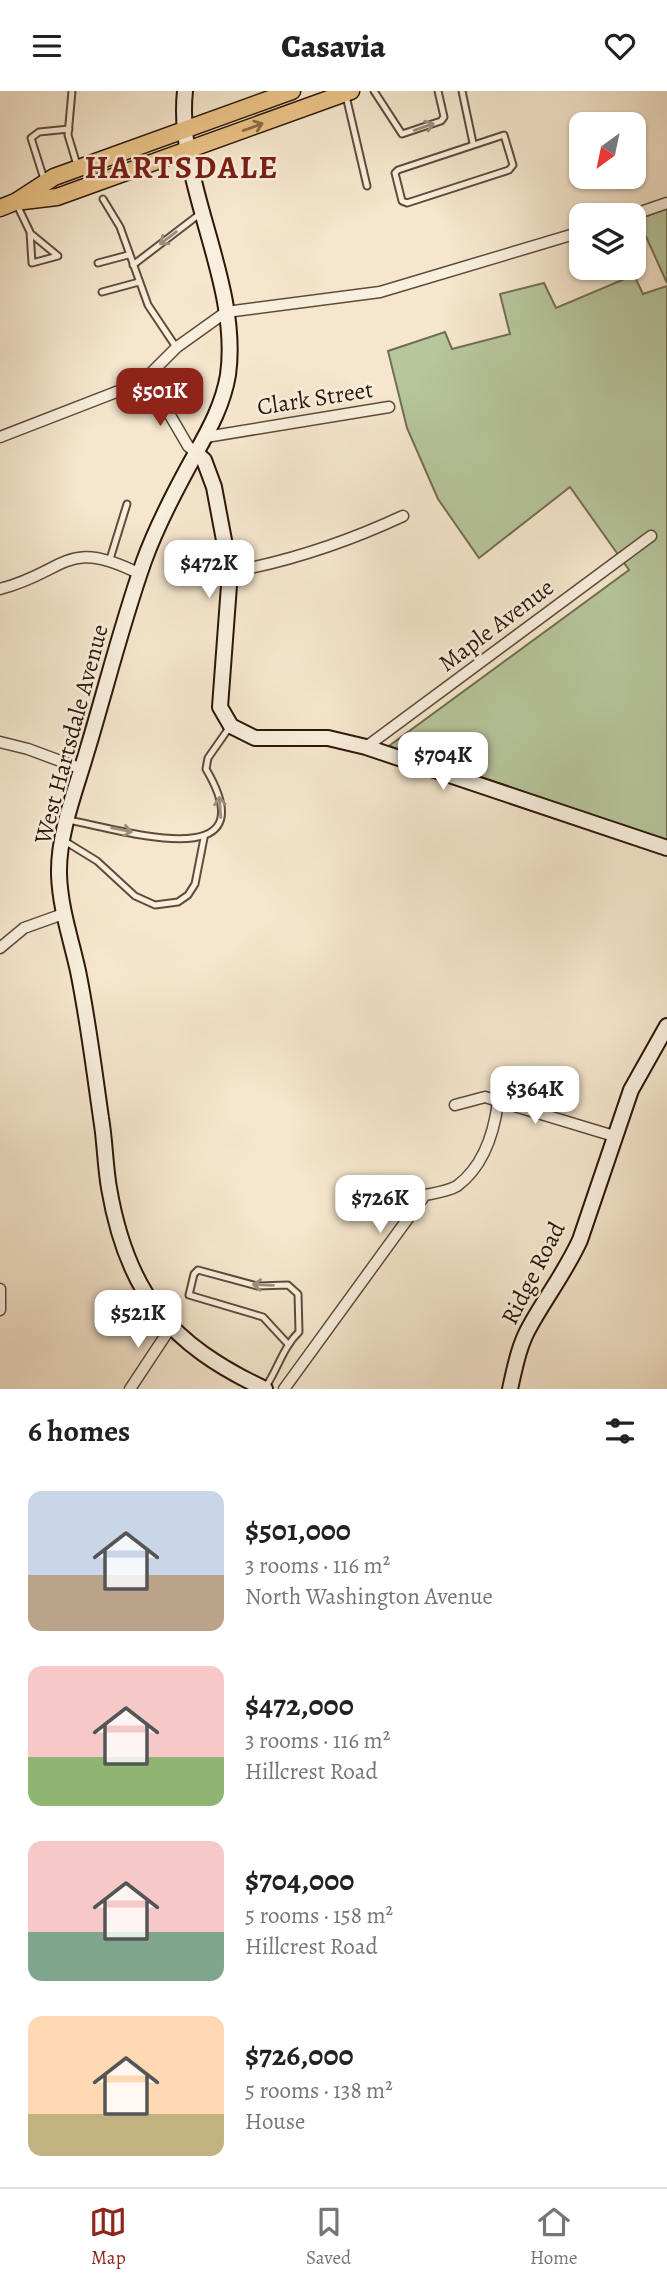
<!DOCTYPE html>
<meta charset="utf-8">
<style>
body{margin:0;font-family:Alegreya,serif;background:#f2f2f2;color:#222;height:100vh;display:flex;flex-direction:column;font-size:26px;white-space:nowrap}
*{box-sizing:border-box;margin:0}
p{font-size:23px;color:#767676}
.icon{flex:none;width:38px;height:38px;fill:none;stroke:currentColor;stroke-width:2;stroke-linecap:round;stroke-linejoin:round}
.map{position:relative;height:1298px;overflow:hidden}
.details{display:flex;flex-direction:column;background:#fff;flex:1}
.details>*{flex:none}
.needle{width:46px;rotate:213deg}
.tools{position:absolute;left:569px;top:21px;display:grid;gap:14px}
.tools a{display:grid;place-items:center;width:77px;height:77px;border-radius:14px;background:#fff;box-shadow:0 2px 5px #0004;font-size:35px}
.price{position:absolute;translate:-50% -60px;padding:0 16px;border-radius:14px;background:#fff;color:#222;font-size:23px;line-height:46px;filter:drop-shadow(0 2px 4px #0008)}
.price::after{content:'';position:absolute;left:50%;top:42px;width:21px;height:16px;margin-left:-10px;background:inherit;clip-path:polygon(0 0,100% 0,50% 100%)}
.price.selected{background:#8f2418;color:#fff}
ul{padding:0;list-style:none}
li{display:flex;align-items:center;gap:21px;height:175px;padding:0 28px}
li span{display:grid;place-items:center;flex:none;width:196px;height:140px;border-radius:14px;color:#555}
li>.icon{margin-inline-start:auto}
span .icon{width:84px;height:84px;fill:#fffc;stroke-width:1}
li b{font-size:30px}
h2{display:flex;justify-content:space-between;align-items:center;height:84px;padding:0 28px;font-size:30px}
header{display:flex;justify-content:space-between;align-items:center;height:91px;padding:0 28px;background:#fff;font-size:32px;font-weight:800}
.dock{display:flex;justify-content:space-around;align-items:center;height:98px;border-top:2px solid #e0e0e0;background:#fff;font-size:19px;color:#767676}
.dock a{display:grid;justify-items:center;gap:4px}
.dock .selected{color:#8f2418}
.map>svg:first-child{display:block}
.green{fill:#b7c69c;stroke:#726e52;stroke-width:2}
.lines{fill:none;stroke-linecap:round;stroke-linejoin:round}
.lane-casing{stroke:#604b39;stroke-width:9}
.street-casing{stroke:#604b39;stroke-width:13}
.secondary-casing{stroke:#2e1708;stroke-width:18}
.primary-casing{stroke:#2e1708;stroke-width:19}
.lane{stroke:#f8efde;stroke-width:5}
.street{stroke:#f8efde;stroke-width:10}
.secondary{stroke:#f8efde;stroke-width:14}
.primary{stroke:#eac386;stroke-width:16}
.oneway{stroke:#8c6d47}
.oneway2{stroke:#9d8e7e}
.labels{text-anchor:middle;dominant-baseline:central;stroke-width:5;stroke-linejoin:round;paint-order:stroke}
.street-label{font-size:24px;fill:#2e1708;stroke:#f8efde}
.district-label{font-size:32px;font-weight:bold;letter-spacing:2px;fill:#7a1f14;stroke:#f8efde}
</style>
<header><svg class="icon" aria-label="menu" viewBox="0 0 24 24"><path d="M4 6h16M4 12h16M4 18h16"/></svg>Casavia<svg class="icon" aria-label="heart" viewBox="0 0 24 24"><path d="M12 20l-8-8c-3-5 5-10 8-4 3-6 11-1 8 4z"/></svg></header>
<div class="map">
<svg width="667" height="1298" viewBox="0 0 667 1298">
<rect width="100%" height="100%" fill="#f5e6cd"/>
<filter id="stains"><feTurbulence type="fractalNoise" baseFrequency=".00286" numOctaves="4"/><feColorMatrix values="0 0 0 0 .2 0 0 0 0 .09 0 0 0 0 .02 0 0 0 .5 -.17"/></filter>
<radialGradient id="worn" r=".72"><stop offset=".6" stop-color="#630" stop-opacity="0"/><stop offset="1" stop-color="#630" stop-opacity=".3"/></radialGradient>
<g class="green">
<path d="M667,118V192L638,128Z"/>
<path d="M634,184L643,203L667,195V749L389,655L629,479L570,396L479,467L438,408L407,337L388,260L445,241L452,258L510,243L500,203L544,192L556,217Z"/>
</g>
<g class="lines">
<g class="lane-casing">
<g id="lane">
<path d="M72,0L68,44L77,74"/>
<path d="M374,0L402,43L441,30L444,26L438,0"/>
<path d="M462,0L473,52"/>
<path d="M346,5L367,95"/>
<path d="M504,44L513,74L509,79L407,112L402,110L395,82L398,79Z"/>
<path d="M44,88L31,47L39,41L69,38"/>
<path d="M103,108L120,136L148,214L176,256"/>
<path d="M17,114L30,141V142L58,165L32,172L30,141"/>
<path d="M98,172L128,164"/>
<path d="M133,174L201,122"/>
<path d="M102,201L139,191"/>
<path d="M110,468L127,413"/>
<path d="M68,729C119,738 270,787 206,678L208,667L229,637"/>
<path d="M63,749L97,770L135,805L155,814L178,811L188,804L195,793L204,747"/>
<path d="M265,1297C278,1278 283,1256 299,1241L298,1203L288,1194L257,1195L198,1179L194,1183L189,1204L263,1226L287,1252"/>
</g>
</g>
<g class="street-casing">
<g id="street">
<path d="M632,124L667,112"/>
<path d="M142,291L167,319L188,355L196,362"/>
<path d="M0,346L142,291L177,256L226,221L380,201L581,141"/>
<path d="M206,346L389,316"/>
<path d="M230,481C291,470 347,451 403,425"/>
<path d="M0,498C67,481 65,445 140,483"/>
<path d="M0,651L28,658L82,678"/>
<path d="M366,656L651,445"/>
<path d="M0,857L24,837L63,823"/>
<path d="M455,1014L485,1006L614,1045"/>
<path d="M0,1198V1219"/>
<path d="M130,1298L171,1236"/>
<path d="M284,1298L425,1104C435,1102 449,1100 457,1095C484,1075 494,1042 498,1011"/>
</g>
</g>
<g class="secondary-casing">
<g id="secondary">
<path d="M185,0C175,91 241,190 228,284C223,313 210,337 196,362C177,396 157,434 144,470C122,532 106,597 87,660C76,698 58,743 59,783C60,817 71,848 78,880C88,929 94,978 101,1027C105,1050 105,1074 109,1097C127,1202 169,1253 265,1298"/>
<path d="M196,362L204,369L214,396L230,481L220,616L231,635L255,647H328L366,656L667,757"/>
<path d="M510,1298C515,1276 519,1254 530,1235C546,1206 566,1180 580,1149L631,999L667,935"/>
</g>
</g>
<g class="primary-casing">
<g id="primary">
<path d="M17,110L54,86L292,0"/>
<path d="M0,117L15,111L57,106L351,0"/>
</g>
</g>
<use href="#lane" class="lane"/>
<use href="#street" class="street"/>
<use href="#secondary" class="secondary"/>
<use href="#primary" class="primary"/>
</g>
<defs><path id="oneway-shaft" d="M-6 0H5M1.5-3L5.5 0L1.5 3" fill="none" stroke-width="1.6" stroke-linecap="round" stroke-linejoin="round" transform="scale(1.75)"/></defs>
<use class="oneway" href="#oneway-shaft" transform="translate(253 36) rotate(-20)"/>
<g class="oneway2">
<use href="#oneway-shaft" transform="translate(424 36) rotate(-19)"/>
<use href="#oneway-shaft" transform="translate(168 147) rotate(143)"/>
<use href="#oneway-shaft" transform="translate(220 716) rotate(-94)"/>
<use href="#oneway-shaft" transform="translate(122 739) rotate(11)"/>
<use href="#oneway-shaft" transform="translate(263 1194) rotate(-178)"/>
</g>
<g class="labels">
<g class="street-label">
<text transform="translate(315 307) rotate(-9)">Clark Street</text>
<text transform="translate(496 534) rotate(-37)">Maple Avenue</text>
<text transform="translate(71 643) rotate(-75)">West Hartsdale Avenue</text>
<text transform="translate(533 1182) rotate(-63)">Ridge Road</text>
</g>
<g class="district-label">
<text x="182" y="76">HARTSDALE</text>
</g>
</g>
<rect width="100%" height="100%" filter="url(#stains)"/>
<rect width="100%" height="100%" fill="url(#worn)"/>
</svg>
<div class="tools">
<a><svg class="needle" viewBox="-14 -14 28 28"><path d="M0-13l5 13h-10z" fill="#e53935"/><path d="M0 13l5-13h-10z" fill="#767676"/></svg></a>
<a><svg class="icon" aria-label="layers" viewBox="0 0 24 24"><path d="M12 4l9 5-9 5-9-5zM3 14l9 5 9-5"/></svg></a>
</div>
<b class="price selected" style="left:160px;top:337px">$501K</b>
<b class="price" style="left:209px;top:509px">$472K</b>
<b class="price" style="left:443px;top:701px">$704K</b>
<b class="price" style="left:535px;top:1035px">$364K</b>
<b class="price" style="left:380px;top:1144px">$726K</b>
<b class="price" style="left:138px;top:1259px">$521K</b>
</div>
<section class="details">
<h2>6 homes<svg class="icon" aria-label="filters" viewBox="0 0 24 24"><path d="M4 7h16M4 17h16"/><circle cx="9" cy="7" r="2"/><circle cx="15" cy="17" r="2"/></svg></h2>
<ul>
<li><span style="background:linear-gradient(#c9d6e8 60%,#b9a48a 0)"><svg class="icon" aria-label="home" viewBox="0 0 24 24"><path d="M3 11l9-7 9 7M6 9v11h12V9"/></svg></span><div><b>$501,000</b><p>3 rooms · 116 m²</p><p>North Washington Avenue</p></div></li>
<li><span style="background:linear-gradient(#f6c9c9 65%,#8fb573 0)"><svg class="icon" aria-label="home" viewBox="0 0 24 24"><path d="M3 11l9-7 9 7M6 9v11h12V9"/></svg></span><div><b>$472,000</b><p>3 rooms · 116 m²</p><p>Hillcrest Road</p></div></li>
<li><span style="background:linear-gradient(#f6c9c9 65%,#7fa58c 0)"><svg class="icon" aria-label="home" viewBox="0 0 24 24"><path d="M3 11l9-7 9 7M6 9v11h12V9"/></svg></span><div><b>$704,000</b><p>5 rooms · 158 m²</p><p>Hillcrest Road</p></div></li>
<li><span style="background:linear-gradient(#ffd9b3 70%,#c2b280 0)"><svg class="icon" aria-label="home" viewBox="0 0 24 24"><path d="M3 11l9-7 9 7M6 9v11h12V9"/></svg></span><div><b>$726,000</b><p>5 rooms · 138 m²</p><p>House</p></div></li>
</ul>
</section>
<nav class="dock">
<a class="selected"><svg class="icon" aria-label="map" viewBox="0 0 24 24"><path d="M3 6l6-2 6 2 6-2v14l-6 2-6-2-6 2zM9 4v14M15 6v14"/></svg>Map</a>
<a><svg class="icon" aria-label="saved" viewBox="0 0 24 24"><path d="M7 4h10v16l-5-4-5 4z"/></svg>Saved</a>
<a><svg class="icon" aria-label="home" viewBox="0 0 24 24"><path d="M3 11l9-7 9 7M6 9v11h12V9"/></svg>Home</a>
</nav>
